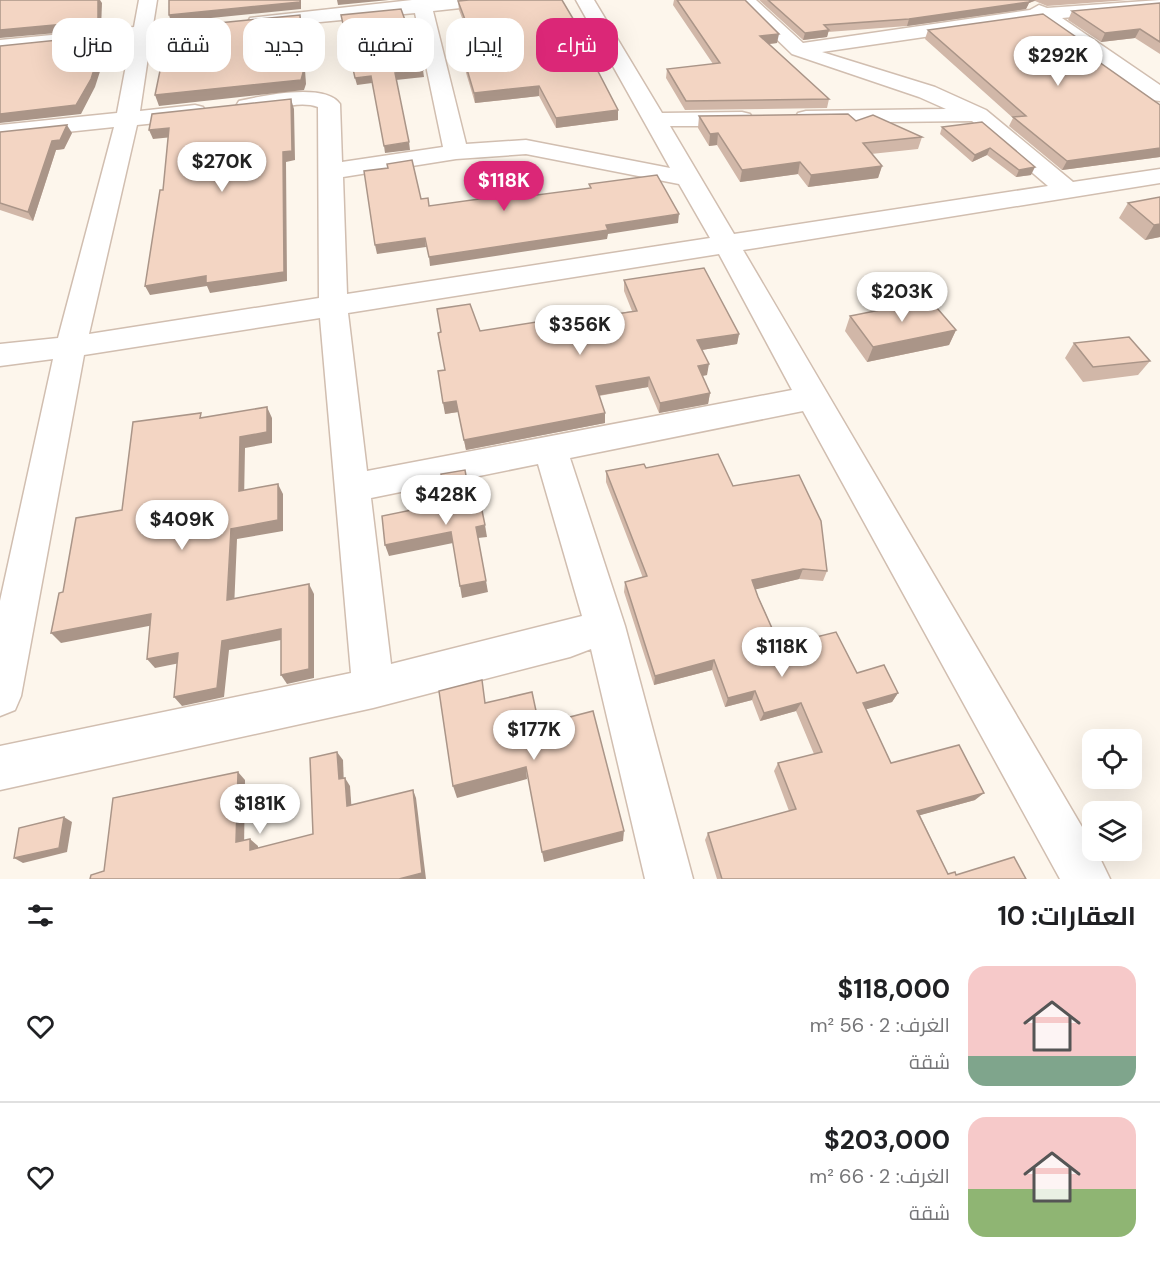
<!DOCTYPE html>
<html lang="ar">
<meta charset="utf-8">
<style>
body{margin:0;font-family:"DM Sans",Cairo,sans-serif;background:#f2f2f2;color:#202124;direction:rtl;height:100vh;display:flex;flex-direction:column;font-size:22px;white-space:nowrap}
*{box-sizing:border-box;margin:0}
p{font-size:20px;color:#757577}
.icon{flex:none;width:33px;height:33px;fill:none;stroke:currentColor;stroke-width:2;stroke-linecap:round;stroke-linejoin:round}
.map{position:relative;height:879px;overflow:hidden;direction:ltr}
.panel{display:flex;flex-direction:column;background:#fff;flex:1}
.panel>*{flex:none}
.hud{position:absolute;left:18px;top:18px;width:600px;height:54px;direction:rtl;display:flex;gap:12px}
.fabs{position:absolute;left:1082px;top:729px;display:grid;gap:12px}
.fabs a{display:grid;place-items:center;width:60px;height:60px;border-radius:12px;background:#fff;box-shadow:0 6px 24px #0002;font-size:30px}
.price{position:absolute;translate:-50% -51px;padding:0 14px;border-radius:21px;background:#fff;color:#222;font-size:20px;line-height:39px;filter:drop-shadow(0 2px 3px #0008)}
.price::after{content:'';position:absolute;left:50%;top:36px;width:18px;height:14px;margin-left:-9px;background:inherit;clip-path:polygon(0 0,100% 0,50% 100%)}
.price.selected{background:#db2777;color:#fff}
ul{padding:0;list-style:none}
li{display:flex;align-items:center;gap:18px;height:150px;padding:0 24px}
li+li{border-top:2px solid #e0e0e0}
li span{display:grid;place-items:center;flex:none;width:168px;height:120px;border-radius:18px;color:#555}
li>.icon{margin-inline-start:auto}
span .icon{width:72px;height:72px;fill:#fffc;stroke-width:1}
li b{font-size:26px}
h2{display:flex;justify-content:space-between;align-items:center;height:72px;padding:0 24px;font-size:26px}
.pill{padding:0 21px;border-radius:18px;background:#fff;box-shadow:0 6px 24px #0002;font-size:21px;line-height:54px}
.pill.selected{background:#db2777;color:#fff}
.map>svg:first-child{display:block}
.lines{fill:none;stroke-linecap:round;stroke-linejoin:round}
.minor-casing{stroke:#d1beb0;stroke-width:3}
.minor{fill:#fff;fill-rule:evenodd}
.wall{fill:#d1b7a8}
.shaded-wall{fill:#aa9588}
.building{fill:#f3d5c3;stroke:#aa9588;stroke-width:1.5}
</style>
<div class="map">
<svg width="1160" height="879" viewBox="0 0 1160 879">
<rect width="100%" height="100%" fill="#fdf6ec"/>
<g class="lines">
<g class="minor-casing">
<path id="minor" d="M139,0H157L153,25L164,24L174,30L171,34L151,37L140,111L195,105L203,107L206,112L203,117L195,119L137,125L89,334L319,298L318,107C292,98 265,117 239,111L236,106L239,101C262,96 325,82 340,104L342,162L443,147L415,13L257,28L248,22L250,18L412,0H497L488,5L433,11L466,144L526,140L670,168L576,0H594L662,113L742,112L750,114L753,119L750,124L742,126H670L734,234L1048,186L972,121L798,123L795,118L798,113L806,111L946,109L919,97L792,54L736,0H756L803,43L1030,10L1039,5L1047,8L1160,0V9L1062,18L1160,85V101L1152,100L1040,20L822,52L935,87L986,110L1073,182L1160,169V183L743,250L1092,844V850H1096L1110,879H1060L803,411L570,458L625,626L693,879H645L591,649L570,657L373,708L0,790V746L351,673L320,318L84,355L21,696L15,710L0,716V601L53,359L0,366V344L58,338L114,127L0,139V125L117,113L131,39L0,52V40L134,27ZM526,154L679,184L710,238L347,294L343,177L456,159ZM719,254L792,390L367,471L348,313ZM538,464L582,616L391,664L371,498Z"/>
</g>
<use href="#minor" class="minor"/>
</g>
<g class="wall">
<path d="M674,0H745L777,43L769,44L829,99L827,108L685,110L666,78L667,69L713,64L673,5Z"/>
<path d="M759,0H1128L1047,6L1035,1L1029,3L1026,9L907,26L828,32L827,37L803,40Z"/>
<path d="M458,1L578,27V35L618,120L556,128L539,96L475,103L464,66L463,56L476,55L459,10Z"/>
<path d="M1160,3V54L1135,38L1101,42L1068,20L1072,11Z"/>
<path d="M928,30L1076,37L1073,44L1160,105V157L1062,170L1009,126L1013,118L925,39Z"/>
<path d="M699,116L856,121L922,137L918,149L871,154L882,166L878,178L808,187L798,174L740,182L717,145L709,146L698,128Z"/>
<path d="M982,122L1031,175L1016,177L987,155L972,162L940,134L942,127Z"/>
<path d="M0,132L72,133L64,149L56,150L33,221L0,210Z"/>
<path d="M1160,197V237L1145,240L1119,218L1128,203Z"/>
<path d="M624,280L739,334L737,344L702,350L707,375L702,376L710,393L708,404L659,413L648,387L599,396L605,413V423L466,450L458,412L445,414V370L480,331L569,321L632,311L624,291Z"/>
<path d="M850,316L956,330L949,345L867,362L845,331Z"/>
<path d="M1074,343L1150,361L1138,375L1083,382L1065,358Z"/>
<path d="M646,468L733,486L827,571L823,581L799,579L755,589L780,646L857,673L898,693L892,702L866,709L891,763L975,800L920,815L948,874L1026,879H717L705,840L708,833L789,811L774,771L778,763L814,754L796,711L760,721L752,700L725,707L712,670L654,685L624,592L625,582L643,578L606,482V471Z"/>
</g>
<g class="shaded-wall">
<path d="M98,0H100L102,3L101,29L0,38V30Z"/>
<path d="M300,0H301V9L171,22L169,15Z"/>
<path d="M337,0H389L338,5Z"/>
<path d="M1030,0H1036L1029,3L1026,9L907,26L909,19Z"/>
<path d="M300,15L302,25L306,84L304,90L159,106L155,95Z"/>
<path d="M1140,29L1135,38L1101,42L1105,33Z"/>
<path d="M829,30L827,37L803,40L805,33Z"/>
<path d="M779,34L777,43L759,45L760,36Z"/>
<path d="M97,36L101,44L100,51L104,59L95,87L81,114L0,123V114L96,51Z"/>
<path d="M1076,37L1072,46L1065,38Z"/>
<path d="M423,70L424,77L396,80L395,73Z"/>
<path d="M371,76L372,83L357,85L355,78Z"/>
<path d="M539,86V96L475,103L474,93Z"/>
<path d="M291,99L294,109L295,160L286,162L287,281L210,293L207,286L150,295L145,286L206,276L283,152Z"/>
<path d="M618,110V120L556,128V118Z"/>
<path d="M67,125L72,133L64,149L56,150L33,221L28,212L52,141Z"/>
<path d="M169,128L173,137L153,139L149,130Z"/>
<path d="M718,133L717,145L709,146L710,134Z"/>
<path d="M409,142L410,150L385,153L384,146Z"/>
<path d="M990,148L987,155L972,162L975,155Z"/>
<path d="M1160,148V157L1062,170L1067,161Z"/>
<path d="M800,162L798,174L740,182L742,170Z"/>
<path d="M882,166L878,178L808,187L811,175Z"/>
<path d="M1035,167L1031,175L1016,177L1019,170Z"/>
<path d="M679,214L678,223L608,234L607,239L430,266L429,257L606,225Z"/>
<path d="M1160,224V237L1145,240L1154,225Z"/>
<path d="M425,238L426,247L377,254L375,245Z"/>
<path d="M956,330L949,345L867,362L873,347Z"/>
<path d="M739,334L737,344L696,351L697,340Z"/>
<path d="M709,364L707,375L696,377L698,366Z"/>
<path d="M649,377L648,387L596,396V386Z"/>
<path d="M710,393L708,404L659,413L660,403Z"/>
<path d="M456,401L458,412L445,414L443,403Z"/>
<path d="M267,407L272,418V443L245,448L244,501L239,491L240,437Z"/>
<path d="M605,413V423L466,450L464,440Z"/>
<path d="M278,484L283,494V531L237,539L234,609L227,600L231,529Z"/>
<path d="M485,525L487,537L478,538L476,527Z"/>
<path d="M451,532L453,543L389,556L385,545Z"/>
<path d="M803,569L799,579L749,591L752,580Z"/>
<path d="M486,581L488,592L462,598L460,586Z"/>
<path d="M309,584L314,594V678L287,684L281,675Z"/>
<path d="M151,614L159,624L61,643L51,633Z"/>
<path d="M281,629L286,639L229,650L224,697L182,706L174,697L222,641Z"/>
<path d="M178,653L185,662L155,668L147,659Z"/>
<path d="M714,660L712,670L654,685L655,676Z"/>
<path d="M755,691L752,700L725,707L728,698Z"/>
<path d="M898,693L892,702L857,712L863,703Z"/>
<path d="M801,703L796,711L760,721L764,713Z"/>
<path d="M337,752L343,760L344,787L339,779Z"/>
<path d="M526,767L527,779L457,798L453,786Z"/>
<path d="M238,772L245,780L244,849L236,842Z"/>
<path d="M345,778L350,786L352,814L347,806Z"/>
<path d="M413,790L416,798L426,879H399Z"/>
<path d="M984,793L975,800L910,818L917,811Z"/>
<path d="M64,817L72,822L67,852L23,863L14,858Z"/>
<path d="M624,831L623,841L544,862L542,852Z"/>
<path d="M250,839L258,846V856L250,850Z"/>
</g>
<g class="building">
<path d="M0,0H98V21L0,30Z"/>
<path d="M169,0H300V2L169,15Z"/>
<path d="M469,0H562L578,27H575L618,110L556,118L539,86L474,93L463,56L478,54L458,1Z"/>
<path d="M677,0H745L779,34L760,36L829,99L686,101L667,69L720,63Z"/>
<path d="M768,0H1030L1029,2L909,19L824,25L829,30L805,33Z"/>
<path d="M1160,3V42L1140,29L1105,33L1072,11Z"/>
<path d="M401,9L423,70L395,73L409,142L384,146L371,76L355,78L341,15Z"/>
<path d="M1043,14L1076,37L1065,38L1160,105V148L1067,161L1013,117L1026,116L928,30Z"/>
<path d="M300,15L303,73L301,80L155,95L161,66H158L162,37L168,36V28Z"/>
<path d="M97,36L96,51H100L91,79L76,105L0,114V46Z"/>
<path d="M291,99L292,151L283,152L284,272L206,283V276L145,286L160,190H163L169,128L149,130L152,114Z"/>
<path d="M848,114L856,121L873,115L922,137L863,143L882,166L811,175L800,162L742,170L718,133L710,134L699,116Z"/>
<path d="M982,122L1035,167L1019,170L990,148L975,155L942,127Z"/>
<path d="M67,125L60,140L52,141L28,212L0,203V132Z"/>
<path d="M412,160L421,199L428,198L429,206L536,191L537,195L591,188L589,184L657,175L679,214L606,225L608,230L429,257L425,238L375,245L364,171L388,168L387,164Z"/>
<path d="M1160,197V224L1154,225L1128,203Z"/>
<path d="M704,268L739,334L697,340L709,364L698,366L710,393L660,403L649,377L596,386L605,413L464,440L456,401L443,403L438,371L445,370L438,333L441,332L437,309L470,304L480,331L568,317L569,321L637,311L624,280Z"/>
<path d="M930,300L956,330L873,347L850,316Z"/>
<path d="M1129,337L1150,361L1093,367L1074,343Z"/>
<path d="M267,407V432L240,437L239,491L278,484V520L231,529L227,600L309,584V669L281,675V629L222,641L217,688L174,697L178,653L147,659L151,614L51,633L59,593L63,592L76,518L122,510L133,422L201,413L200,418Z"/>
<path d="M718,454L733,486L799,475L821,521L827,571L803,569L752,580L758,597L780,646L836,632L857,673L884,665L898,693L863,703L891,763L959,745L984,793L917,811L948,874L955,872L956,875L1014,857L1026,879H722L708,833L796,809L778,763L822,752L801,703L764,713L755,691L728,698L714,660L655,676L625,582L647,576L606,471L644,464L646,468Z"/>
<path d="M465,470L470,498L479,496L485,525L476,527L486,581L460,586L451,532L385,545L382,516L446,503L441,474Z"/>
<path d="M482,680L485,703L532,692L539,725L593,711L624,831L542,852L526,767L453,786L439,691Z"/>
<path d="M337,752L339,779L345,778L347,806L413,790L422,873L399,879H90L91,875L104,871L113,798L238,772L236,842L250,839V850L313,834L310,758Z"/>
<path d="M64,817L59,848L14,858L19,828Z"/>
</g>
</svg>
<div class="fabs">
<a><svg class="icon" aria-label="locate" viewBox="0 0 24 24"><circle cx="12" cy="12" r="6"/><path d="M12 2v4M12 18v4M2 12h4M18 12h4"/></svg></a>
<a><svg class="icon" aria-label="layers" viewBox="0 0 24 24"><path d="M12 4l9 5-9 5-9-5zM3 14l9 5 9-5"/></svg></a>
</div>
<b class="price" style="left:1058px;top:87px">$292K</b>
<b class="price" style="left:222px;top:193px">$270K</b>
<b class="price selected" style="left:504px;top:212px">$118K</b>
<b class="price" style="left:902px;top:323px">$203K</b>
<b class="price" style="left:580px;top:356px">$356K</b>
<b class="price" style="left:446px;top:526px">$428K</b>
<b class="price" style="left:182px;top:551px">$409K</b>
<b class="price" style="left:782px;top:678px">$118K</b>
<b class="price" style="left:534px;top:761px">$177K</b>
<b class="price" style="left:260px;top:835px">$181K</b>
<div class="hud">
<a class="pill selected">شراء</a>
<a class="pill">إيجار</a>
<a class="pill">تصفية</a>
<a class="pill">جديد</a>
<a class="pill">شقة</a>
<a class="pill">منزل</a>
</div>
</div>
<section class="panel">
<h2>العقارات: 10<svg class="icon" aria-label="filters" viewBox="0 0 24 24"><path d="M4 7h16M4 17h16"/><circle cx="9" cy="7" r="2"/><circle cx="15" cy="17" r="2"/></svg></h2>
<ul>
<li><span style="background:linear-gradient(#f6c9c9 75%,#7fa58c 0)"><svg class="icon" aria-label="home" viewBox="0 0 24 24"><path d="M3 11l9-7 9 7M6 9v11h12V9"/></svg></span><div><b>$118,000</b><p>الغرف: 2 · 56 m²</p><p>شقة</p></div><svg class="icon" aria-label="heart" viewBox="0 0 24 24"><path d="M12 20l-8-8c-3-5 5-10 8-4 3-6 11-1 8 4z"/></svg></li>
<li><span style="background:linear-gradient(#f6c9c9 60%,#8fb573 0)"><svg class="icon" aria-label="home" viewBox="0 0 24 24"><path d="M3 11l9-7 9 7M6 9v11h12V9"/></svg></span><div><b>$203,000</b><p>الغرف: 2 · 66 m²</p><p>شقة</p></div><svg class="icon" aria-label="heart" viewBox="0 0 24 24"><path d="M12 20l-8-8c-3-5 5-10 8-4 3-6 11-1 8 4z"/></svg></li>
</ul>
</section>
